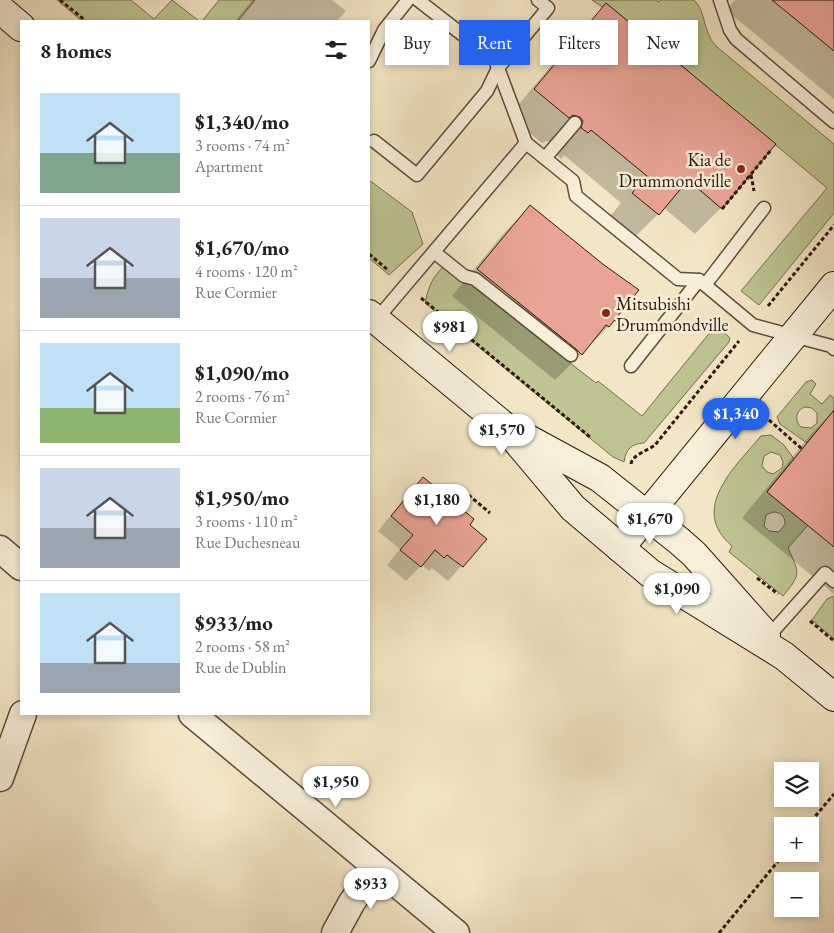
<!DOCTYPE html>
<meta charset="utf-8">
<style>
body{margin:0;font-family:"EB Garamond",serif;background:#f2f2f2;color:#202124;height:100vh;display:flex;flex-direction:column;font-size:19px;white-space:nowrap}
*{box-sizing:border-box;margin:0}
p{font-size:16px;color:#757577}
.icon{flex:none;width:28px;height:28px;fill:none;stroke:currentColor;stroke-width:2;stroke-linecap:round;stroke-linejoin:round}
.map{position:relative;flex:1;overflow:hidden}
.drawer{position:absolute;left:20px;top:20px;width:350px;height:695px;display:flex;flex-direction:column;background:#fff;border-radius:0px;box-shadow:0 2px 8px #0003}
.drawer>*{flex:none}
.hud{position:absolute;left:385px;top:20px;width:374px;height:45px;display:flex;gap:10px}
.fabs{position:absolute;left:774px;top:762px;display:grid;gap:10px}
.fabs a{display:grid;place-items:center;width:45px;height:45px;border-radius:0px;background:#fff;box-shadow:0 2px 8px #0003;font-size:25px}
.price{position:absolute;translate:-50% -42px;padding:0 11px;border-radius:18px;background:#fff;color:#222;font-size:16px;line-height:32px;filter:drop-shadow(0 1px 2px #0008)}
.price::after{content:'';position:absolute;left:50%;top:30px;width:15px;height:11px;margin-left:-8px;background:inherit;clip-path:polygon(0 0,100% 0,50% 100%)}
.price.current{background:#2563eb;color:#fff}
ul{padding:0;list-style:none}
li{display:flex;align-items:center;gap:15px;height:125px;padding:0 20px}
li+li{border-top:1px solid #e0e0e0}
li span{display:grid;place-items:center;flex:none;width:140px;height:100px;border-radius:0px;color:#555}
li>.icon{margin-inline-start:auto}
span .icon{width:60px;height:60px;fill:#fffc;stroke-width:1}
li b{font-size:21px}
h2{display:flex;justify-content:space-between;align-items:center;height:60px;padding:0 20px;font-size:21px}
.chip{padding:0 18px;border-radius:0px;background:#fff;box-shadow:0 2px 8px #0003;font-size:18px;line-height:45px}
.chip.current{background:#2563eb;color:#fff}
.map>svg:first-child{display:block}
.green{fill:#bfc492;stroke:#766e4f;fill-rule:evenodd}
.shadow{fill:#0003}
.building{fill:#eaa497;stroke:#2d170c}
.lines{fill:none;stroke-linecap:round;stroke-linejoin:round}
.lane-casing{stroke:#5e4b3a;stroke-width:15}
.street-casing{stroke:#5e4b3a;stroke-width:29}
.secondary-casing{stroke:#2d170c;stroke-width:30}
.path{stroke:#2d170c;stroke-width:3;stroke-dasharray:4 2.5;stroke-linecap:butt}
.lane{stroke:#f7efda;stroke-width:12}
.street{stroke:#f7efda;stroke-width:26}
.secondary{stroke:#f7efda;stroke-width:28}
.poi-dot{fill:#8f2418;stroke:#f7efda;stroke-width:2}
.labels{text-anchor:middle;dominant-baseline:central;stroke-width:5;stroke-linejoin:round;paint-order:stroke}
.poi-label{font-size:18px;fill:#2d170c;stroke:#f7efda;text-anchor:end}
</style>
<div class="map">
<svg width="834" height="933" viewBox="0 0 834 933">
<rect width="100%" height="100%" fill="#f3e6c6"/>
<filter id="stains"><feTurbulence type="fractalNoise" baseFrequency=".004" numOctaves="4"/><feColorMatrix values="0 0 0 0 .2 0 0 0 0 .09 0 0 0 0 .02 0 0 0 .5 -.17"/></filter>
<radialGradient id="worn" r=".72"><stop offset=".6" stop-color="#630" stop-opacity="0"/><stop offset="1" stop-color="#630" stop-opacity=".3"/></radialGradient>
<g class="green">
<path d="M57,0H131L154,19L172,0L199,21H82Z"/>
<path d="M219,0H255L238,21H202Z"/>
<path d="M592,0H656L659,2L660,0H694C705,11 703,25 710,37C711,41 715,44 717,47L834,144V213L759,305L741,291L827,188L606,3L602,7Z"/>
<path d="M369,180L412,212L423,244L389,275L369,258Z"/>
<path d="M443,267L468,281L579,370L596,383L598,381L642,416L716,325L730,338L729,342L644,443C631,444 626,449 624,462L613,457L425,303C428,288 432,278 443,267Z"/>
<path d="M812,380L816,384L810,394L822,404L830,395L834,398V410L807,443L780,424L777,417L806,382ZM805,407L812,408L817,413V423L811,428L801,427C794,420 796,410 805,407Z"/>
<path d="M771,435L784,445L794,459L767,491L808,525L788,548C800,574 801,574 783,596L729,552L732,546C688,509 736,466 761,436ZM771,452L780,455L783,462L782,468L773,474L767,472L762,466L764,456ZM773,512C781,512 785,516 785,524L779,532L769,531L764,526L766,515Z"/>
<path d="M834,596V639L812,620L827,599Z"/>
</g>
<g class="shadow">
<path d="M252,0H332L346,11L337,21H235Z"/>
<path d="M735,0H834V99L726,10Z"/>
<path d="M606,5L721,208L695,234L664,208L632,240L607,220L621,203L564,155L561,159L556,154L554,142L546,141L542,143L509,116L580,31Z"/>
<path d="M530,207L603,266L637,290L608,327L555,380L452,296L504,233Z"/>
<path d="M834,411V594L742,518L812,433Z"/>
<path d="M423,479L468,525L485,539L448,581L432,568L429,571L422,565L406,581L387,565L400,549L378,531L409,493Z"/>
</g>
<g class="building">
<path d="M772,0H834V51Z"/>
<path d="M606,3L776,144L722,209L688,180L659,215L632,193L647,176L591,130L588,133L581,128L583,121L580,117L573,115L569,118L534,89Z"/>
<path d="M530,205L604,265L639,290L609,327L606,325L582,355L576,349L477,269Z"/>
<path d="M834,410V547L767,492Z"/>
<path d="M423,477L474,519L470,525L487,539L463,567L447,555L444,558L435,550L421,567L400,550L413,535L391,516Z"/>
</g>
<g class="lines">
<g class="lane-casing">
<g id="lane">
<path d="M418,0L495,60L526,143"/>
<path d="M720,0L730,30L736,39L834,122"/>
<path d="M369,61L384,30L408,0"/>
<path d="M374,141L417,175L487,91L498,68L548,8L538,0"/>
<path d="M545,158L575,123"/>
<path d="M434,252L464,276L475,279L571,355"/>
<path d="M705,285L764,208"/>
<path d="M376,320L526,143L573,181L576,196L678,279L699,280"/>
<path d="M631,366L699,280L753,325L831,346L834,349"/>
<path d="M766,639L825,573L834,581"/>
</g>
</g>
<g class="street-casing">
<g id="street">
<path d="M0,549L21,567"/>
<path d="M192,714L456,933"/>
<path d="M0,778L23,714"/>
<path d="M335,933L352,902L376,868"/>
</g>
</g>
<g class="secondary-casing">
<g id="secondary">
<path d="M0,9L21,27"/>
<path d="M369,314L504,426L573,508L650,573L784,656L834,697"/>
<path d="M519,434L600,478L678,540L694,554L766,635"/>
<path d="M620,548L834,286"/>
</g>
</g>
<g class="path">
<path d="M60,0L86,21"/>
<path d="M751,175L754,191"/>
<path d="M722,209L771,150"/>
<path d="M369,254L389,271"/>
<path d="M421,298L590,437"/>
<path d="M768,306L834,225"/>
<path d="M615,319L630,331"/>
<path d="M769,420L802,449"/>
<path d="M631,464C632,455 647,451 655,445L739,341"/>
<path d="M460,499L465,492L490,513"/>
<path d="M757,578L778,594"/>
<path d="M810,621L834,641"/>
<path d="M807,826L834,794"/>
<path d="M719,933L784,854"/>
</g>
<use href="#lane" class="lane"/>
<use href="#street" class="street"/>
<use href="#secondary" class="secondary"/>
</g>
<g class="poi-dot">
<circle cx="741" cy="169" r="5"/>
<circle cx="606" cy="313" r="5"/>
</g>
<g class="labels">
<g class="poi-label">
<text x="731" y="159">Kia de<tspan x="731" dy="21">Drummondville</tspan></text>
<text x="616" y="303" text-anchor="start">Mitsubishi<tspan x="616" dy="21">Drummondville</tspan></text>
</g>
</g>
<rect width="100%" height="100%" filter="url(#stains)"/>
<rect width="100%" height="100%" fill="url(#worn)"/>
</svg>
<div class="fabs">
<a><svg class="icon" aria-label="layers" viewBox="0 0 24 24"><path d="M12 4l9 5-9 5-9-5zM3 14l9 5 9-5"/></svg></a>
<a>+</a>
<a>−</a>
</div>
<b class="price" style="left:450px;top:353px">$981</b>
<b class="price current" style="left:736px;top:440px">$1,340</b>
<b class="price" style="left:502px;top:456px">$1,570</b>
<b class="price" style="left:437px;top:526px">$1,180</b>
<b class="price" style="left:650px;top:545px">$1,670</b>
<b class="price" style="left:677px;top:615px">$1,090</b>
<b class="price" style="left:336px;top:808px">$1,950</b>
<b class="price" style="left:371px;top:910px">$933</b>
<div class="hud">
<a class="chip">Buy</a>
<a class="chip current">Rent</a>
<a class="chip">Filters</a>
<a class="chip">New</a>
</div>
<section class="drawer">
<h2>8 homes<svg class="icon" aria-label="filters" viewBox="0 0 24 24"><path d="M4 7h16M4 17h16"/><circle cx="9" cy="7" r="2"/><circle cx="15" cy="17" r="2"/></svg></h2>
<ul>
<li><span style="background:linear-gradient(#bfe0f5 60%,#7fa58c 0)"><svg class="icon" aria-label="home" viewBox="0 0 24 24"><path d="M3 11l9-7 9 7M6 9v11h12V9"/></svg></span><div><b>$1,340/mo</b><p>3 rooms · 74 m²</p><p>Apartment</p></div></li>
<li><span style="background:linear-gradient(#c9d6e8 60%,#9aa5b1 0)"><svg class="icon" aria-label="home" viewBox="0 0 24 24"><path d="M3 11l9-7 9 7M6 9v11h12V9"/></svg></span><div><b>$1,670/mo</b><p>4 rooms · 120 m²</p><p>Rue Cormier</p></div></li>
<li><span style="background:linear-gradient(#bfe0f5 65%,#8fb573 0)"><svg class="icon" aria-label="home" viewBox="0 0 24 24"><path d="M3 11l9-7 9 7M6 9v11h12V9"/></svg></span><div><b>$1,090/mo</b><p>2 rooms · 76 m²</p><p>Rue Cormier</p></div></li>
<li><span style="background:linear-gradient(#c9d6e8 60%,#9aa5b1 0)"><svg class="icon" aria-label="home" viewBox="0 0 24 24"><path d="M3 11l9-7 9 7M6 9v11h12V9"/></svg></span><div><b>$1,950/mo</b><p>3 rooms · 110 m²</p><p>Rue Duchesneau</p></div></li>
<li><span style="background:linear-gradient(#bfe0f5 70%,#9aa5b1 0)"><svg class="icon" aria-label="home" viewBox="0 0 24 24"><path d="M3 11l9-7 9 7M6 9v11h12V9"/></svg></span><div><b>$933/mo</b><p>2 rooms · 58 m²</p><p>Rue de Dublin</p></div></li>
</ul>
</section>
</div>
